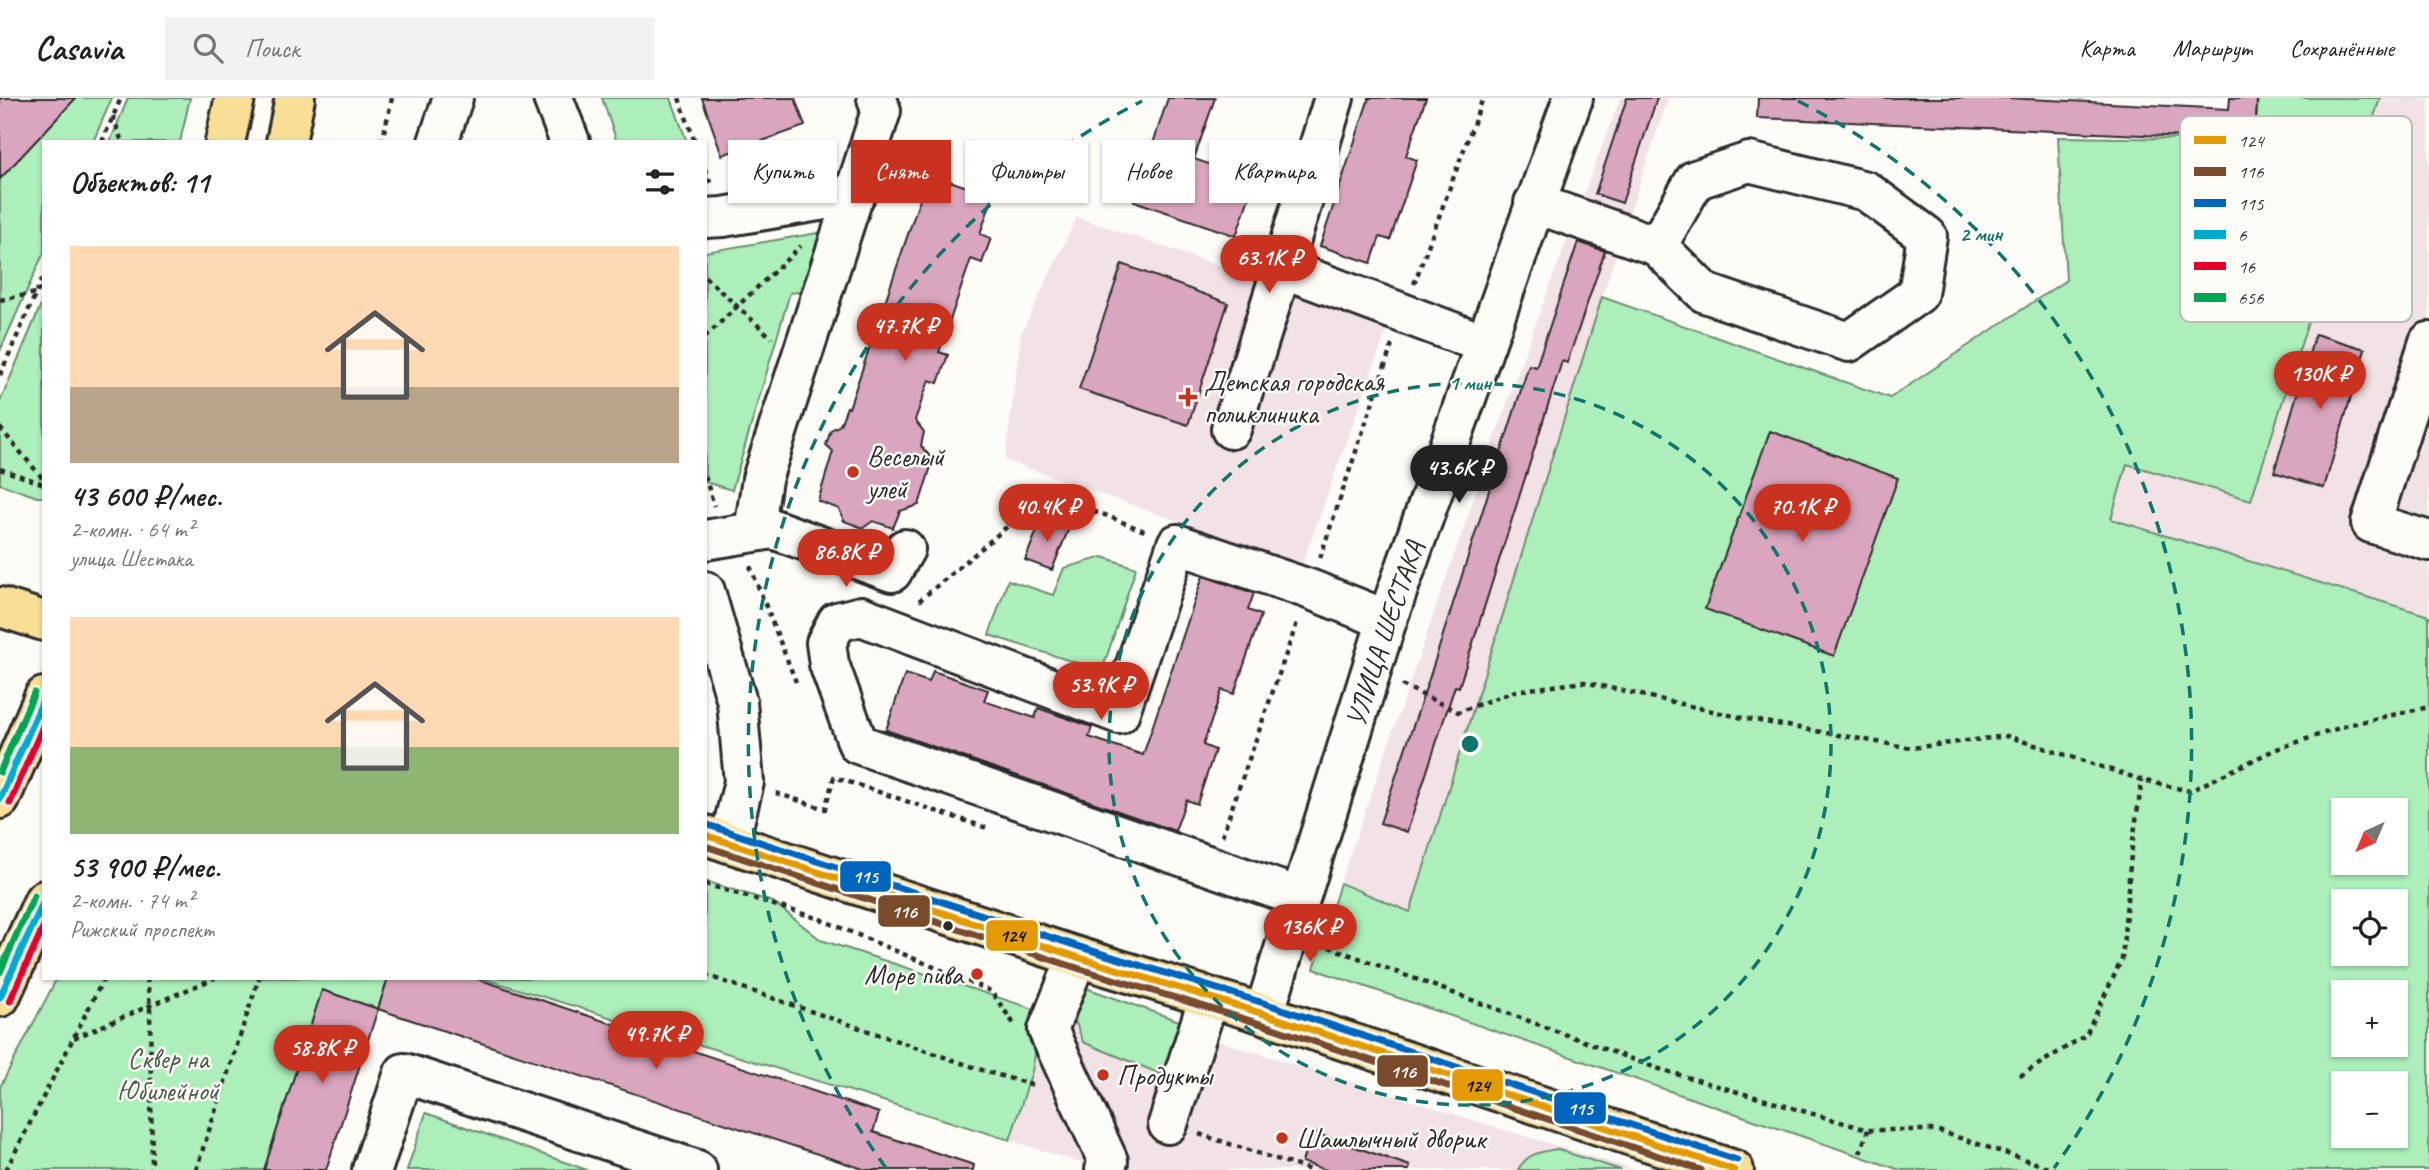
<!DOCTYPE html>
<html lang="ru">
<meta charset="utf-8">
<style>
body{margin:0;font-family:Caveat,sans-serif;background:#f2f2f2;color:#222;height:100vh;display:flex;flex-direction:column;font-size:26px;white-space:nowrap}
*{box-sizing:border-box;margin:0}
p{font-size:23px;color:#767676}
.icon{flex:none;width:38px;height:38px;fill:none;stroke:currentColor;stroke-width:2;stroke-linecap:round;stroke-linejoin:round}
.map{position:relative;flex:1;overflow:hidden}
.drawer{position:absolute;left:42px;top:42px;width:665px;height:840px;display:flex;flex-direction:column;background:#fff;border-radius:0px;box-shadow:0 2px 5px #0004}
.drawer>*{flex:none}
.hud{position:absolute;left:728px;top:42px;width:665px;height:63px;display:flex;gap:14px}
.needle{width:46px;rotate:224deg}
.buttons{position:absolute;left:2331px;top:700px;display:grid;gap:14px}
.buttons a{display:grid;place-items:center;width:77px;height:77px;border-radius:0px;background:#fff;box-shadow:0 2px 5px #0004;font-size:35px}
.price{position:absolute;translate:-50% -60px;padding:0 16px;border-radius:24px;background:#c8321e;color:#fff;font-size:23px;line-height:46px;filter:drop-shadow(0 2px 4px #0008)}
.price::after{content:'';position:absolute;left:50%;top:42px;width:21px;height:16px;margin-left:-10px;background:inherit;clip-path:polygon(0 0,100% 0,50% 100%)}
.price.selected{background:#222;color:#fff}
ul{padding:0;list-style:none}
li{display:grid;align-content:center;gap:14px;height:371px;padding:0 28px}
li span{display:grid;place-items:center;height:217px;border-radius:0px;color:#555}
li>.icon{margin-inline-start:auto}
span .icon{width:126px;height:126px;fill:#fffc;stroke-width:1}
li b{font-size:30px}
h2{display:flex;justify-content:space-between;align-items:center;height:84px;padding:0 28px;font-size:30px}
.pill{padding:0 24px;border-radius:0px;background:#fff;box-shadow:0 2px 5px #0004;font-size:24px;line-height:63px}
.pill.selected{background:#c8321e;color:#fff}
header{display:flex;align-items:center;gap:42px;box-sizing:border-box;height:98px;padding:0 35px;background:#fff;border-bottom:2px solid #e0e0e0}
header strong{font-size:33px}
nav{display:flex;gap:38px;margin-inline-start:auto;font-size:24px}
.search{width:490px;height:63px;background:#f2f2f2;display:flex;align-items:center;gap:18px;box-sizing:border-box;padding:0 24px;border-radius:0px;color:#767676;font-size:26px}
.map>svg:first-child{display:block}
.built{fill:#f2e2e6}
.green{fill:#acefba;stroke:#6c8d72;stroke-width:2;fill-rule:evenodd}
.building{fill:#daa5be;stroke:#2b2b2b;stroke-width:2}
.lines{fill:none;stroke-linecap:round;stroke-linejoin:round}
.minor-casing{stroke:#2b2b2b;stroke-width:44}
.major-casing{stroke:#2b2b2b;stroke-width:44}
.highway-casing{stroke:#2b2b2b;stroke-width:44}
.path{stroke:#2b2b2b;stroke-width:4.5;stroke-dasharray:5 5;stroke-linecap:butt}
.minor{stroke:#fdfcf7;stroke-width:38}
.major{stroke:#f9df96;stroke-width:38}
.highway{stroke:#f9df96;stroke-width:38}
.bus-1-casing{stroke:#fdfcf7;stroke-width:12}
.bus-2-casing{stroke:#fdfcf7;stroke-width:12}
.bus-3-casing{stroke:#fdfcf7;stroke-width:12}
.bus-4-casing{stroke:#fdfcf7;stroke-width:12}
.bus-5-casing{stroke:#fdfcf7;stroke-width:12}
.bus-6-casing{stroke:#fdfcf7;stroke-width:12}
.bus-1{stroke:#e39a04;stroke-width:7}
.bus-2{stroke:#7a4b2a;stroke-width:7}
.bus-3{stroke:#0065bd;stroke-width:7}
.bus-4{stroke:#00a9ce;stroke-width:7}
.bus-5{stroke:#e4002b;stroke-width:7}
.bus-6{stroke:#00a651;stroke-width:7}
.ring{fill:none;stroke:#0f766e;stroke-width:3.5;stroke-dasharray:12 9}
.poi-dot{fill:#c8321e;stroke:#fdfcf7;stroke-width:2.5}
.bus-dot{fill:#2b2b2b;stroke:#fdfcf7;stroke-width:2.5}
.labels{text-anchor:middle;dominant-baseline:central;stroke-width:5;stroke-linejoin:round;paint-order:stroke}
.poi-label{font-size:28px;fill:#2b2b2b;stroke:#fdfcf7;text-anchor:start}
.street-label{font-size:28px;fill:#2b2b2b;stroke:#fdfcf7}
.park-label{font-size:28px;fill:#4b5c4f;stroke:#fdfcf7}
.key{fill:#fdfcf7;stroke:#bebdba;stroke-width:2}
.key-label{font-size:19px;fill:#2b2b2b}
.centre{fill:#0f766e;stroke:#fdfcf7;stroke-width:3.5}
.ring-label{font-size:21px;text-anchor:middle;font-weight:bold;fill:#0f766e;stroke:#fdfcf7;stroke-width:5;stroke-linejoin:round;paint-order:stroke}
.line-badge{stroke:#fdfcf7;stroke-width:2.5}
.badge-label{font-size:19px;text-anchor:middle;font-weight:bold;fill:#fff}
.pale-badge-label{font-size:19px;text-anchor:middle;font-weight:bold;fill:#111}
</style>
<header>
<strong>Casavia</strong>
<div class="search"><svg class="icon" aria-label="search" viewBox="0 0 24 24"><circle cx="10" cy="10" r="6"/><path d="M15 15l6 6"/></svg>Поиск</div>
<nav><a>Карта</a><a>Маршрут</a><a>Сохранённые</a></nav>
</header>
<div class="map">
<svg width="2429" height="1072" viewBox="0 0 2429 1072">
<rect width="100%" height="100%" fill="#fdfcf7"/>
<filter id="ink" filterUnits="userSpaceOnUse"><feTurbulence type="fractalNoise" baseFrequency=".0143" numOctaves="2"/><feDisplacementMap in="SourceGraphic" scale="14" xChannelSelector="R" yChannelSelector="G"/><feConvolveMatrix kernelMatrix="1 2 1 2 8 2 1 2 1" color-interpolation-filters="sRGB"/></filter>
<g filter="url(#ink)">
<g class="built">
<path d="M1620,0H1668L1602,199L1409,814L1340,785L1521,265Z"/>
<path d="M2380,0H2429V518L2111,422L2127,366L2251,402Z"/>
<path d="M1077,119L1389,226L1302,467L1005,362L1021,236Z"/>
<path d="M1057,893L1635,1072H1102L1010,1042Z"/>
</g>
<g class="green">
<path d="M67,0H112L93,44H44V154L0,253V81L63,14Z"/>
<path d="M128,0H190L180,44H110Z"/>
<path d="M602,0H671L687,44H617Z"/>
<path d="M2258,0H2380L2251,402L2127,366L2111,421L2429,518V1072H1900L1314,871L1340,785L1410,814L1602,199L1890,300L2066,182L2058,39L2255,42ZM2343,712H2396V765H2343ZM2343,803H2396V856H2343ZM2343,894H2396V947H2343ZM2343,985H2396V1038H2343Z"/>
<path d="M830,133L816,192L790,195L732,392L705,384V154Z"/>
<path d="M44,200V399H37L0,386V304Z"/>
<path d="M1103,459L1136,470L1102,573L989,537L1008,482L1053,497L1064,470Z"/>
<path d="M705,783L773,804L821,842L1043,914L1032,973L1010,1042L482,880H705Z"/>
<path d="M57,880H388L378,911L322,893L264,1072H0V989Z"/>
<path d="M1089,891L1182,924L1175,982L1083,944L1070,909L1077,893Z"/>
<path d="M426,1015L587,1072H407Z"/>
<path d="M1556,1051L1621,1072H1518C1526,1056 1539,1054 1556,1051Z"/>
</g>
<g class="building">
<path d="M0,0H76L0,81Z"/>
<path d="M702,0H795L805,28L722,57Z"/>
<path d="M1168,0H1215L1194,61L1255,82L1236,138L1134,103Z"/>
<path d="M1369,0H1426L1406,58L1417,62L1390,142L1380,139L1371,165L1320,148Z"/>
<path d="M1627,0H1657L1622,105L1595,96Z"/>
<path d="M1758,0H2008L2229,11L2230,0H2257L2255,42L1757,20Z"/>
<path d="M947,82L993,98L980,136L991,140L982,165L971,161L939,254L948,257L938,285L929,282L915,322L924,334L921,348L933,362L919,407L900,413L893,430L873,423L863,430L844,423L839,411L818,403L833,353L826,347L831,332L840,327L847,309L849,310L923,92L941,98Z"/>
<path d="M1578,144L1605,153L1567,265L1562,263L1459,589L1455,588L1407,734L1380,725L1429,581L1529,267L1536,269Z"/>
<path d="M1122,166L1228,205L1188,327L1079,291Z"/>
<path d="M2315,236L2365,251L2324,390L2274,374Z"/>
<path d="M1770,333L1898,380L1834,558L1705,511Z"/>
<path d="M1042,420L1069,430L1052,472L1025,462Z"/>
<path d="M1203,478L1254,495L1248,512L1261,517L1234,596L1222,592L1203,647L1215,652L1197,706L1186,702L1175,733L886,632L905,576L929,584L933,573L988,592L984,603L1035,620L1038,610L1092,629L1089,639L1143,657Z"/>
<path d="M388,880H475L879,1015L873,1034L974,1067L973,1072H866L378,911Z"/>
<path d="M322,892L378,911L326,1072H264Z"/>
<path d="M1312,1034L1410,1068L1409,1072H1326L1302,1064Z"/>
</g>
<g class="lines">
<g class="minor-casing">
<g id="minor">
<path d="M553,0L570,44"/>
<path d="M1334,0L1282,170L1485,246"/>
<path d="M438,44L453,0"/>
<path d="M1534,105L1657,148L1705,195L1849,244L1918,196L1927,138L1866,93L1749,64L1695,82L1657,148"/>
<path d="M705,120L723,119L855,97"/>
<path d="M2429,244L2371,425L2429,443"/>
<path d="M1231,331L1282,170"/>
<path d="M754,433L762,381L881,13L877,0"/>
<path d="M705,442L773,431L892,474L905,451"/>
<path d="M705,493L737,604L744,684L729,745"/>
<path d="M1299,799L858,646L829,566L826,545L837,524L861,518L1119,616L1177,446L1309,491L1387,522"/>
<path d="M1077,859L1048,932L1108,1063L1105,1072"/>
<path id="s1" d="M1264,916L1387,522L1573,0"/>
<path d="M1168,1026L1209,899"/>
<path d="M372,1072L404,975L697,1072"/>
</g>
</g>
<g class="major-casing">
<g id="major">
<path d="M225,44L235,0"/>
<path d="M286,44L295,0"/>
<path d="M0,509L44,523"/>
</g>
</g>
<g class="highway-casing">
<g id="highway">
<path d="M0,701L44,599"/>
<path d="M705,737L1077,859L1264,916L1734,1072"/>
<path d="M0,899L44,802"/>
</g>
</g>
<g class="path">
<path d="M679,0L695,44"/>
<path d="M113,18L122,44"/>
<path d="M102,44L121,0"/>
<path d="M382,44L392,0"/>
<path d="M705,71L711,86"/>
<path d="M705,179L772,240"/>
<path d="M1414,186L1483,0"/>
<path d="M0,202L36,195L44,191"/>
<path d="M705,239L801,148"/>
<path d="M0,277L44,177"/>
<path d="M0,330L44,382"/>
<path d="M0,371L44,386"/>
<path d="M705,378L714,408"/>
<path d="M1320,460L1392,247"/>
<path d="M750,468L796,584"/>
<path d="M919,503L1034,406L1100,415L1147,434"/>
<path d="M1402,587L1458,614L1515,593L1584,584L1743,620L1911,650L2007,638L2142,682L2190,693L2274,652L2351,626L2429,609"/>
<path d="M776,695L825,711L834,679L987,730"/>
<path d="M1222,738L1298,522"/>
<path d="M705,786L820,821L991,893L1014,926"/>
<path d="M1329,849L1656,970L1868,1032H1936L2056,1072"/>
<path d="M705,877L991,975L1036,988"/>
<path d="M147,880L150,908L152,1072"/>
<path d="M74,940L215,880"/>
<path d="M2020,978L2086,937L2122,861L2131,756L2142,682"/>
<path d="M1199,1036L1310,1072"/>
<path d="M1860,1055L1868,1032"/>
<path d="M6,1072L104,880"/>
<path d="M196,1072L259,880"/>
</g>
<use href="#minor" class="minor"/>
<use href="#major" class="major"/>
<use href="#highway" class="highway"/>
<g class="bus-1-casing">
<path id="bus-1" d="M705,737L1077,859L1264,916L1734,1072"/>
</g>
<g class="bus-2-casing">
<path id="bus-2" d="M705,748L1074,869L1261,926L1701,1072"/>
</g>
<g class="bus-3-casing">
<path id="bus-3" d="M708,727L1080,849L1267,906L1737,1062"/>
</g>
<g class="bus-4-casing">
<g id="bus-4">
<path d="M0,701L44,600"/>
<path d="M0,899L44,803"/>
</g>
</g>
<g class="bus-5-casing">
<g id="bus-5">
<path d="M10,705L44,626"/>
<path d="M10,903L44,828"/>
</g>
</g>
<g class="bus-6-casing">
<g id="bus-6">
<path d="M0,674L34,595"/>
<path d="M0,874L34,798"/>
</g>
</g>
<use href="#bus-1" class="bus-1"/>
<use href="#bus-2" class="bus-2"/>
<use href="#bus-3" class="bus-3"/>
<use href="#bus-4" class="bus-4"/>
<use href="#bus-5" class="bus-5"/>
<use href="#bus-6" class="bus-6"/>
</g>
</g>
<g class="ring">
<circle cx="1470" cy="646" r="361"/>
<path d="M886 1070A722 722 0 0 1 1142 3M1798 3A722 722 0 0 1 2054 1070"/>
</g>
<g class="poi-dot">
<path d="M1184.5 288.5h7v7h7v7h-7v7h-7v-7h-7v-7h7z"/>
<circle cx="853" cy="374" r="7"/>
<circle cx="977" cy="876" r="7"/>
<circle cx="1103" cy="977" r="7"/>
<circle cx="1282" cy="1040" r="7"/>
</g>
<circle class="bus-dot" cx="948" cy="828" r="6"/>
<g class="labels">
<g class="poi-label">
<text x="1204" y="283">Детская городская<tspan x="1204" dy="32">поликлиника</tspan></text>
<text x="867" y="358">Веселый<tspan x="867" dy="32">улей</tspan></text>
<text x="963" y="876" text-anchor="end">Море пива</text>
<text x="1117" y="977">Продукты</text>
<text x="1296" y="1040">Шашлычный дворик</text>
</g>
<g class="street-label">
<text stroke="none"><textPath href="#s1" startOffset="399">УЛИЦА ШЕСТАКА</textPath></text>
</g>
<g class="park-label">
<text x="168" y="960">Сквер на<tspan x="168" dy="32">Юбилейной</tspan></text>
</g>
</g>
<rect x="2180" y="18" width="232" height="206" rx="10" class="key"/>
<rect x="2194" y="38" width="32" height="8" fill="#e39a04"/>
<rect x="2194" y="69" width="32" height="9" fill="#7a4b2a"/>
<rect x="2194" y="101" width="32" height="8" fill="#0065bd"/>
<rect x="2194" y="132" width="32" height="9" fill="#00a9ce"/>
<rect x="2194" y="164" width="32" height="8" fill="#e4002b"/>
<rect x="2194" y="195" width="32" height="9" fill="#00a651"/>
<g class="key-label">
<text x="2238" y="49">124</text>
<text x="2238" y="80">116</text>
<text x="2238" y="112">115</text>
<text x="2238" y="143">6</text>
<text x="2238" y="175">16</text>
<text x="2238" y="206">656</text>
</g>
<circle cx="1470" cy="646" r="10" class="centre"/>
<g class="ring-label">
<text x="1981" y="143">2 мин</text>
<text x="1470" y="292">1 мин</text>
</g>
<g class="line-badge">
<rect x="839" y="762" width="53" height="33" rx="7" fill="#0065bd"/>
<rect x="877" y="796" width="54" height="34" rx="7" fill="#7a4b2a"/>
<rect x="985" y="821" width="54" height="33" rx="7" fill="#e39a04"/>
<rect x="1376" y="956" width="53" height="34" rx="7" fill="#7a4b2a"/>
<rect x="1451" y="970" width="53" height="34" rx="7" fill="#e39a04"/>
<rect x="1553" y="993" width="54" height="34" rx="7" fill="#0065bd"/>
</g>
<g class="badge-label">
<text x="865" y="785">115</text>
<text x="904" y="820">116</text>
<text x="1403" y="980">116</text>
<text x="1580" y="1017">115</text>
</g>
<g class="pale-badge-label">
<text x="1012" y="844">124</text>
<text x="1477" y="994">124</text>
</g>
</svg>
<div class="buttons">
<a><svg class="needle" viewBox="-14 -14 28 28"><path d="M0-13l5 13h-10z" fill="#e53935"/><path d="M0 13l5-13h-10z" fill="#767676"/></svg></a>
<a><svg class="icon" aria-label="locate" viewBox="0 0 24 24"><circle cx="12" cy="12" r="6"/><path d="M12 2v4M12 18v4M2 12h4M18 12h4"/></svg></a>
<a>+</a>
<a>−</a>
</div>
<b class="price" style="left:1269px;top:197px">63.1K ₽</b>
<b class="price" style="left:905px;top:265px">47.7K ₽</b>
<b class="price" style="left:2320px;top:313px">130K ₽</b>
<b class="price selected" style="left:1459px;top:407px">43.6K ₽</b>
<b class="price" style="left:1047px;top:446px">40.4K ₽</b>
<b class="price" style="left:1802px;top:446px">70.1K ₽</b>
<b class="price" style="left:846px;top:491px">86.8K ₽</b>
<b class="price" style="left:1101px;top:624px">53.9K ₽</b>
<b class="price" style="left:1310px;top:866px">136K ₽</b>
<b class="price" style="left:656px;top:973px">49.7K ₽</b>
<b class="price" style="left:322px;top:987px">58.8K ₽</b>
<div class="hud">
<a class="pill">Купить</a>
<a class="pill selected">Снять</a>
<a class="pill">Фильтры</a>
<a class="pill">Новое</a>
<a class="pill">Квартира</a>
</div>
<section class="drawer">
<h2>Объектов: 11<svg class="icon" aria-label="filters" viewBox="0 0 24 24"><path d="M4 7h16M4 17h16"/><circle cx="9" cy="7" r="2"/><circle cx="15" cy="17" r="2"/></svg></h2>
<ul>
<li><span style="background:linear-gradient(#ffd9b3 65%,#b9a48a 0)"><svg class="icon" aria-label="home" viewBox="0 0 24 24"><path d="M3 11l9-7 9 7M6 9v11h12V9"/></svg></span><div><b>43 600 ₽/мес.</b><p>2-комн. · 64 m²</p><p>улица Шестака</p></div></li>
<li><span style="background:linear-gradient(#ffd9b3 60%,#8fb573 0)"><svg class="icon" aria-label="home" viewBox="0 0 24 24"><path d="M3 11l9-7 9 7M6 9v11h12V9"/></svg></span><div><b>53 900 ₽/мес.</b><p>2-комн. · 74 m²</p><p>Рижский проспект</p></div></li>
</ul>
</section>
</div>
